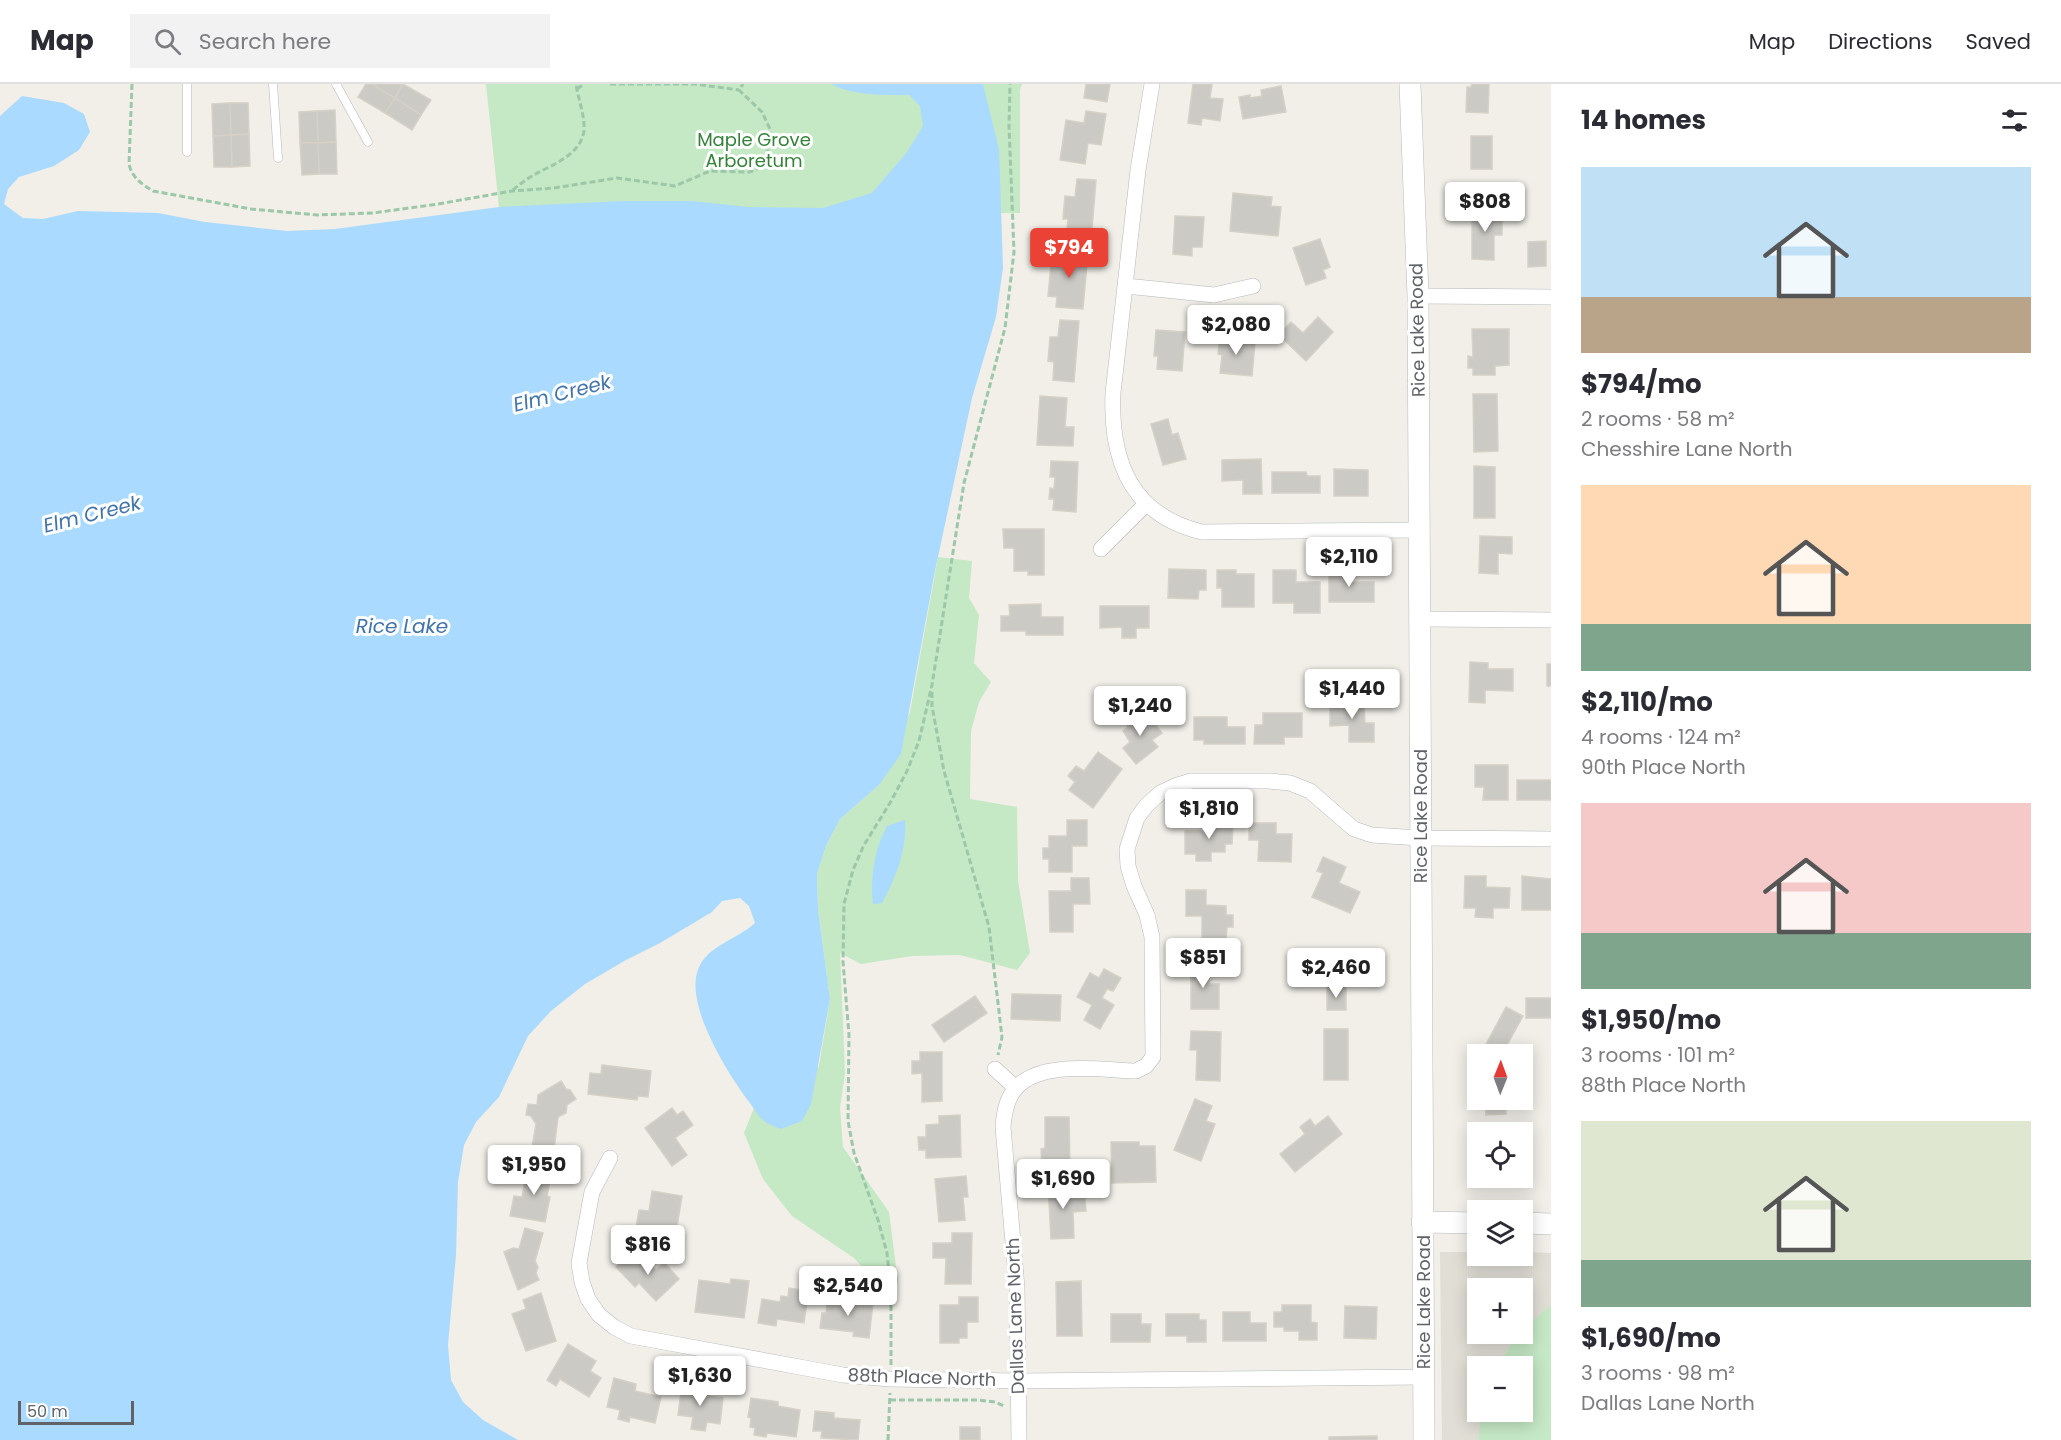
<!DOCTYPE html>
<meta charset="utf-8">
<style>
body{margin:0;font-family:Poppins,sans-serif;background:#f2f2f3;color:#2b2b33;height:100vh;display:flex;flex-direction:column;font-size:22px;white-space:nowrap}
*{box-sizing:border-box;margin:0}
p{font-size:20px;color:#7c7c81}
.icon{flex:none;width:33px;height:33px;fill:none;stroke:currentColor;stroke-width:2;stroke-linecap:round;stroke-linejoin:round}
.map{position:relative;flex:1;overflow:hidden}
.sheet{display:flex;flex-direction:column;background:#fff;width:510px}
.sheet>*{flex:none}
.needle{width:39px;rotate:1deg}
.fabs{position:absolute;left:1467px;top:960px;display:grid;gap:12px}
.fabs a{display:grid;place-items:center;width:66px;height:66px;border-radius:0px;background:#fff;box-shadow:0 3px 15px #0003;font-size:30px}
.scale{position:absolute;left:18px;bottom:15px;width:116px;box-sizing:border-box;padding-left:6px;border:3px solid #5f6368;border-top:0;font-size:16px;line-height:21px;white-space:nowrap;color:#5f6368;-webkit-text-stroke:4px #fff;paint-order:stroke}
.price{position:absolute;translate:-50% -51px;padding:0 14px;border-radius:6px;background:#fff;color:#222;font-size:20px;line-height:39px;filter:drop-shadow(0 2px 3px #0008)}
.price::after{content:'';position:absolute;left:50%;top:36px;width:18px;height:14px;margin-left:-9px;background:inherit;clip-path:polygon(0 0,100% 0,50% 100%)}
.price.on{background:#ea4335;color:#fff}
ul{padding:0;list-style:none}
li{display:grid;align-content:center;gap:12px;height:318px;padding:0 30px}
li span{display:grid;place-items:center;height:186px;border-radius:0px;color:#555}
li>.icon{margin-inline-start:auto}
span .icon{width:108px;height:108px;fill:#fffc;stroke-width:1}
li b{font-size:26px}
h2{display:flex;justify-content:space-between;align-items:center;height:72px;padding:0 30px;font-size:26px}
header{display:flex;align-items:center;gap:36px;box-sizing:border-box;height:84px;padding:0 30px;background:#fff;border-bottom:2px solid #e1e1e2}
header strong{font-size:28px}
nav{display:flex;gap:33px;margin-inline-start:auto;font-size:21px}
.search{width:420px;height:54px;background:#f2f2f3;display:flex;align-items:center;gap:15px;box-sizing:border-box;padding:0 21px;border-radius:0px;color:#7c7c81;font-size:22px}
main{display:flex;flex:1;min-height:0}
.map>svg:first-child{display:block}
.education{fill:#e1ded6;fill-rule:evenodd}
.green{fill:#c5e8c5}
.water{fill:#aadaff}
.building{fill:#cccac5;stroke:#d6d1c6;stroke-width:1.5}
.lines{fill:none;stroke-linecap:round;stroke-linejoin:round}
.lane-casing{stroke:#b5b8bc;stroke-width:9}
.street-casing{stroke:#b5b8bc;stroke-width:16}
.secondary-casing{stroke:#b6babf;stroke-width:22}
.path{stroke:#9cc7a9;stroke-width:3;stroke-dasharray:6 3;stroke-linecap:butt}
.lane{stroke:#fff;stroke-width:8}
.street{stroke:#fff;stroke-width:15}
.secondary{stroke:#fff;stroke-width:21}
.labels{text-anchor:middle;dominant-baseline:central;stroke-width:6;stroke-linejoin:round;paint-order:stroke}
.park-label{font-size:18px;fill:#348238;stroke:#fff}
.street-label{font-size:18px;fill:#5f6368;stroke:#fff}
.water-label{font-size:20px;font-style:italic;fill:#4174aa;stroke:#fff}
</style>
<header>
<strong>Map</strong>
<div class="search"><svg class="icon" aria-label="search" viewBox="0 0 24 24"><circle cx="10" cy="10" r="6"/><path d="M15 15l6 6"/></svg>Search here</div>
<nav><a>Map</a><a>Directions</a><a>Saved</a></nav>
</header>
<main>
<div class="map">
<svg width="1551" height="1356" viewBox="0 0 1551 1356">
<rect width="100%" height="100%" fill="#f1efe8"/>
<path class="education" d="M1440,1168H1477L1478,1172H1522L1523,1168L1551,1169V1356H1442ZM1478,1204H1522V1250H1478ZM1478,1282H1522V1328H1478Z"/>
<g class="green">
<path d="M486,0H1022L1020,6V129L703,131L499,123Z"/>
<path d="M938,473L972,477L969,514L979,531L974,579L991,598L979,618L971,647L970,715L1017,723L1018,797L1030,869L1017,886L960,871L912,872L861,880L840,869L845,989L840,1024L843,1063L889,1128L898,1198L882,1207L872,1193L854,1174L792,1132L763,1095L744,1049L754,1024L764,1037L819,982L830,915L818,825L817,790L826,762L840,735L879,701L910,628Z"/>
<path d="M1551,1221V1356H1478L1482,1328H1522V1282H1497L1518,1250H1522L1523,1245Z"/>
</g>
<g class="water">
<path d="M831,0H983L999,65L1003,184L996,233L972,314L935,487L901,670L879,701L840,735L826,762L817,790L818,825L830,915L811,1020L802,1037L781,1045C776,1043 769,1041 764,1037C759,1033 754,1025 750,1019C729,992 687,925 697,889C704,862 737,856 755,839L749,822L740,814L722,817L712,828L660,859L626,876L585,900L551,927L528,952L499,1013L476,1038L464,1061L458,1098L456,1171L448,1261L451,1296L463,1318L483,1336L518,1356H0V32L22,12L64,19L84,30L90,48L79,66L54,82L19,93L8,105L4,120L23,134L43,135L78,127L158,129L205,138L287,147L335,145L499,123L623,117H692L748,123L823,124L872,109L907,68L923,42L920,22L909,11C884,11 853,12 831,0Z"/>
<path d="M905,736C907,766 896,793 882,819L873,820C870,793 874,766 887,742Z"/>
</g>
<g class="building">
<path d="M366,0H372L395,14L385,29L358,13Z"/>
<path d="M372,0H403L395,14Z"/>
<path d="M403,0L431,16L421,31L395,14Z"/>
<path d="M1086,0H1110L1107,18L1084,14Z"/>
<path d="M1193,0H1212L1210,14L1223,15L1220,37L1202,34L1201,41L1188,39Z"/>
<path d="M1472,0H1489L1488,29L1466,28L1467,3H1471Z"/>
<path d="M1281,2L1286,28L1243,35L1239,13L1250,11V14L1262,12L1261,6Z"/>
<path d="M395,14L421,31L412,46L385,29Z"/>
<path d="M230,19H248L249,50L231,51Z"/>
<path d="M230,19L231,51L213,52L212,20Z"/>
<path d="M335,26L336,58L318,59L317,27Z"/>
<path d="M317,27L318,59H300L299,28Z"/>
<path d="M1086,27L1106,30L1101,61L1088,59L1085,80L1060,76L1066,36L1084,39Z"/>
<path d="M249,50L250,82L232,83L231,51Z"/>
<path d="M231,51L232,83H214L213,52Z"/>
<rect x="1471" y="52" width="21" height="33"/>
<path d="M336,58L337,90H319L318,59Z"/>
<path d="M300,59H318L319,90L302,91Z"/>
<path d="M1077,95L1096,96L1091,158L1066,156L1068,135H1063L1065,112L1075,113Z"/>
<path d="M1233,109L1272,113L1271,122L1281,123L1278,152L1230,147Z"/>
<path d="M1472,126L1502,127V151H1494V176L1472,175Z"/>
<path d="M1175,132L1204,133L1202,163H1192V172L1173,170Z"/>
<path d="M1320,155L1330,183L1323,186L1326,194L1306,201L1293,164Z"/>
<path d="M1546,157V182L1528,183V158Z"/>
<path d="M1070,167L1088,168L1083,225L1056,223L1057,213L1048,212L1052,170L1069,171Z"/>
<path d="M1318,233L1333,248L1306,277L1279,251L1291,238L1303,249Z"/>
<path d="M1060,236L1079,237L1074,298L1053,296L1054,278L1048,277L1050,253H1058Z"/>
<path d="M1472,245H1509V281L1495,282V291H1473V284H1468V272L1473,273Z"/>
<path d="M1156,246L1185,248L1182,287L1157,285L1158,272H1154Z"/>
<path d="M1220,251L1239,253L1238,257L1255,259L1252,292L1220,289L1222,271L1218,270Z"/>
<path d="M1473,310H1497L1498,367L1474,368Z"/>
<path d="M1040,312L1067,314L1065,343H1074L1073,362L1037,361Z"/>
<path d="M1168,335L1172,351L1178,349L1186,375L1163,381L1151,340Z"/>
<path d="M1261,375L1262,410H1243V396L1222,397V376Z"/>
<path d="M1051,377L1078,378L1076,428L1053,426L1054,415H1049L1050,404L1054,405L1055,393H1050Z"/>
<path d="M1474,382L1495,383V434H1474Z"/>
<path d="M1334,385L1368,386V412H1334Z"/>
<path d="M1272,388H1306L1307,392H1320V409H1272Z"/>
<path d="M1003,445H1044V491H1028V487H1014V464H1004Z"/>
<path d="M1480,452L1512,453V470L1498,469V490L1479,489Z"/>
<path d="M1169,485L1206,486V506H1199L1198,515L1168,514Z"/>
<path d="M1350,485V498H1374V518H1329V486Z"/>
<path d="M1217,486H1236V490H1254V523H1222V504H1217Z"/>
<path d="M1273,486H1296V498H1320V529H1294V519H1273Z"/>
<path d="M1041,520V533H1063V551H1026V547H1001V532H1010L1009,521Z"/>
<path d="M1100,522H1149V544H1136V554H1122V543L1100,544Z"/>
<path d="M1470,578L1488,579V585H1513V607L1485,606V619L1469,618Z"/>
<rect x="1547" y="580" width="4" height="22"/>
<path d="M1344,613H1354L1355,619L1364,618L1365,639H1374V658H1349V641L1330,642V618H1344Z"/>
<path d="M1263,629H1302V653H1284V660H1254L1255,641H1263Z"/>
<path d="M1130,630L1136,638L1147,630L1162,649L1152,656L1158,663L1136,680L1123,664L1130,658L1123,647L1128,643L1122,635Z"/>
<path d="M1194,633H1227V643H1245V660H1204V656H1194Z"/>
<path d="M1098,668L1122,685L1093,724L1069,706L1075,698L1068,692L1076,682L1084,687Z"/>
<path d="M1475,681H1508V716H1483L1484,703H1475Z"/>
<rect x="1517" y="696" width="34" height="20"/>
<path d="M1067,736H1087V762H1072V788H1049V775H1043V764H1049V752H1067Z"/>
<path d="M1204,738H1233L1232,760H1225V768H1211V777H1196V770H1185V747H1204Z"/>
<path d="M1249,739H1276V750H1292L1291,778L1258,777L1259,756H1249Z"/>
<path d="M1323,773L1346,783L1339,799L1360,808L1350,829L1312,813L1323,789L1317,787Z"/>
<path d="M1465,792H1486V803L1510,804L1509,824H1493V834L1475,833L1476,824H1464Z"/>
<path d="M1522,792L1551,795V826H1522Z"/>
<path d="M1071,794H1089L1090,820H1073V848H1050L1049,807H1071Z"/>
<path d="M1186,806H1206V821L1226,822V831H1233V843H1227L1226,857H1202V832H1186Z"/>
<path d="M1323,871L1364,873L1363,889L1323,888Z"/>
<path d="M1209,879V900H1219V925H1191V880Z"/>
<path d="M1104,885L1121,894L1113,907L1107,905L1102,914L1114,921L1100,945L1084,936L1092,921L1077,913L1090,889L1099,894Z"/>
<rect x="1327" y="903" width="19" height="23"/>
<path d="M1012,910L1061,911L1060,937L1011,935Z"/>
<path d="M975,912L987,929L944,958L932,941Z"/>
<rect x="1526" y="914" width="25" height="20"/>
<path d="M1506,923L1523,932L1502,970H1491L1483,966Z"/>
<rect x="1324" y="945" width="24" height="51"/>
<path d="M1191,947L1221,948L1220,997L1196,996L1197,966H1190Z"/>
<path d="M920,968H942V1017L922,1018V989L912,990V977H920Z"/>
<path d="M602,981L651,987L648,1013L638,1012L637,1016L588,1010L590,989L601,990Z"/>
<path d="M561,997L566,1005L570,1006L576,1015L567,1021L566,1029L558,1033L554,1066L532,1063L536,1040L531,1032L526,1031L528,1020L537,1021L538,1011Z"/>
<path d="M1195,1015L1212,1022L1206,1037L1215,1040L1201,1077L1174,1066Z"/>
<path d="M1485,1016H1506V1030L1486,1031Z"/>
<path d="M672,1024L677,1031L683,1027L693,1041L675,1054L687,1071L672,1082L645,1044Z"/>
<path d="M960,1031L961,1073L926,1074V1066H919L918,1053H926V1041L939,1040V1032Z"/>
<path d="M1328,1032L1342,1050L1295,1088L1280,1070L1305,1050L1300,1043L1310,1035L1315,1042Z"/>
<path d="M1045,1033H1069L1070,1083L1042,1084L1041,1065L1045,1064Z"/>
<path d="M1111,1058H1139V1062H1155L1156,1098L1112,1099Z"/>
<path d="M528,1082L552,1086L547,1112L550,1113L545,1138L510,1132L514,1112L522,1113Z"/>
<path d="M966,1092L968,1113H963L965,1136L939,1138L935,1095Z"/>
<rect x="1485" y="1094" width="29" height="6"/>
<path d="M1070,1099L1071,1114L1085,1113L1086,1127L1073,1128L1074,1154L1051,1155L1048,1100Z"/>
<path d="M652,1107L682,1112L676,1149L657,1146L656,1154L635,1151L639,1126L649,1127Z"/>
<path d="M525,1144L543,1149L535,1177L538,1183L536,1189L539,1196L518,1206L504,1168L513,1164L519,1165Z"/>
<path d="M952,1149H972L971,1200H945L946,1174H933V1159H952Z"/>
<path d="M630,1169L643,1182L648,1178L656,1186L664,1178L679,1195L656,1217L639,1199L635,1203L616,1183Z"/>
<path d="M731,1195L749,1197L744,1234L695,1228L699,1196L730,1200Z"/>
<path d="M1081,1197L1082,1252H1057L1056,1198Z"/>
<path d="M789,1204L801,1206L799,1217L807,1218L804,1239L777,1235L776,1242L758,1239L762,1215L780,1218L781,1212L788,1213Z"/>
<path d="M541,1209L556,1257L526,1267L512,1230L526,1225L523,1216Z"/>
<path d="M828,1212L839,1214L838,1221L850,1222L851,1216L873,1219L869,1254L853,1252L854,1248L820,1244L822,1229H826Z"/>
<path d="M959,1213H978V1238H967V1254H959V1259H940V1221H959Z"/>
<path d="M1282,1221H1311V1238L1317,1239V1256H1299V1247H1284V1243H1274V1228H1282Z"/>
<path d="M1345,1222L1377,1223L1376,1255L1344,1254Z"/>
<path d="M1223,1228H1250V1239H1266V1257H1223Z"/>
<path d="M1111,1230H1141V1240H1151L1150,1258H1111Z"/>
<path d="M1166,1230H1199V1236H1206V1258H1187V1252H1166Z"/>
<path d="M568,1260L596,1277L590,1287L601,1294L589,1313L560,1295L556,1302L547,1296Z"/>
<path d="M614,1294L636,1300L635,1307L661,1313L655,1339L630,1333L629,1338L618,1335L620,1326L607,1323Z"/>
<path d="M682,1300L702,1303L701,1311L723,1314L720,1340L707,1338L705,1347L691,1345L693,1333L678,1331Z"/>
<path d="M751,1314L778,1318V1322L800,1326L796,1353L767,1349L766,1353L754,1351L755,1344L750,1343L751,1334L748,1333Z"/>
<path d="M815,1327L834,1329V1334L860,1336L858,1356L821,1354L822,1347H813Z"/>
<rect x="960" y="1343" width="20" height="13"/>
<path d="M1377,1352V1356H1329V1353Z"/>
</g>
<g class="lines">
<g class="lane-casing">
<g id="lane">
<path d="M273,0L278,74"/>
<path d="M336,0L368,58"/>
<path d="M187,68V0"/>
</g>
</g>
<g class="street-casing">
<g id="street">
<path d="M1152,0L1138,86L1113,309C1110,377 1131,431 1202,448L1419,446"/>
<path d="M1126,202L1214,211L1253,202"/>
<path d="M1418,212L1551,213"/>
<path d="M1101,465L1146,420"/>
<path d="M1420,535L1551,536"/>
<path d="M995,985L1016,1004"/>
<path d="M610,1074L592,1108L579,1179L582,1198L588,1215L599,1231L614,1243L631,1252L805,1284L843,1291L890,1295L1019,1297L1423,1293"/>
<path d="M1019,1356L1017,1204L1003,1043C1004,1030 1006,1015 1016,1004C1041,976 1102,986 1136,987L1146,982L1153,973L1152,853L1147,831L1134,802L1128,782L1127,765L1137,734L1146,722L1160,709L1175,702L1191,697H1269L1290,699L1310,707L1354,745L1372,751L1420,754L1551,755"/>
</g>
</g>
<g class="secondary-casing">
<g id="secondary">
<path d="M1410,0L1418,212L1424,1356"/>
<path d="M1422,1138L1478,1139"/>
<path d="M1522,1139L1551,1140"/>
</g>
</g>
<g class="path">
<path d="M132,0L129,80C132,94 142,100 153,107L251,125L317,131L373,129L438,120L512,107L554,104L617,94L675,102L710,87L749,88L756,86L762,80L769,64L770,45L762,28L739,6L743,0"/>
<path d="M610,0H695L739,6"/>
<path d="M577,5L584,0"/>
<path d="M513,106C519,101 525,96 532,92C551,81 580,72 584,47C585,31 578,15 576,0"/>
<path d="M932,608V622L944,687L989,843L1002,953L998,971"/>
<path d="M891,1281V1208L887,1169L878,1136L854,1069L848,1037L849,951L843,878L844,820L853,786L864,761L890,719L907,687L919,657L932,601L964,399L1005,244L1014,168L1009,42L1010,0"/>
<path d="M890,1316H978L995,1318L1004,1322"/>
<path d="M888,1356L890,1309"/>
</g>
<use href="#lane" class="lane"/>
<use href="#street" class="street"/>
<use href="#secondary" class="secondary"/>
</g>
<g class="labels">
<g class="park-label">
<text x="754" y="55">Maple Grove<tspan x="754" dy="21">Arboretum</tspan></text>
</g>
<g class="street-label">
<text transform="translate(1417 246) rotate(-91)">Rice Lake Road</text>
<text transform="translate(1420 732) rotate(-90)">Rice Lake Road</text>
<text transform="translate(1423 1218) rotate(-90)">Rice Lake Road</text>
<text transform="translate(1015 1232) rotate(-92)">Dallas Lane North</text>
<text transform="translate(922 1293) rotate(2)">88th Place North</text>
</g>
<g class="water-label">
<text transform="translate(562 309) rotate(-14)">Elm Creek</text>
<text transform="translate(92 430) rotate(-14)">Elm Creek</text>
<text x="402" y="542">Rice Lake</text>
</g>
</g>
</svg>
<div class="fabs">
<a><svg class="needle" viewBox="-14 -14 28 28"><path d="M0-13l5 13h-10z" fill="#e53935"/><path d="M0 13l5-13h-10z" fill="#7c7c81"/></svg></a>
<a><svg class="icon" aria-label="locate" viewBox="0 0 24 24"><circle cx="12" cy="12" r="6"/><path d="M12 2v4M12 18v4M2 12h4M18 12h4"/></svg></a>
<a><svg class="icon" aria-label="layers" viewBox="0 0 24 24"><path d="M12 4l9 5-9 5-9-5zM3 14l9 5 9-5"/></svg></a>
<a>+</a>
<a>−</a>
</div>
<div class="scale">50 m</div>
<b class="price" style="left:1485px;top:149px">$808</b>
<b class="price on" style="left:1069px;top:195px">$794</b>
<b class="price" style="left:1236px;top:272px">$2,080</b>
<b class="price" style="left:1349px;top:504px">$2,110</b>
<b class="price" style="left:1352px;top:636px">$1,440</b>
<b class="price" style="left:1140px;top:653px">$1,240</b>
<b class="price" style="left:1209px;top:756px">$1,810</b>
<b class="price" style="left:1203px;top:905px">$851</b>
<b class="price" style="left:1336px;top:915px">$2,460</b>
<b class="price" style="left:534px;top:1112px">$1,950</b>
<b class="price" style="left:1063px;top:1126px">$1,690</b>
<b class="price" style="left:648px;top:1192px">$816</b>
<b class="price" style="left:848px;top:1233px">$2,540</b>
<b class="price" style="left:700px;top:1323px">$1,630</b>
</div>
<section class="sheet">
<h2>14 homes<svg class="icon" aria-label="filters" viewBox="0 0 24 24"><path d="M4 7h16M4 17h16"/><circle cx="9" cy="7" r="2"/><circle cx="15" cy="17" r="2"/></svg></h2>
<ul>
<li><span style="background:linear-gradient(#bfe0f5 70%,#b9a48a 0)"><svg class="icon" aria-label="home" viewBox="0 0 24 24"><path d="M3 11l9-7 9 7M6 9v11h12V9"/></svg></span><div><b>$794/mo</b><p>2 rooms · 58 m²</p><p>Chesshire Lane North</p></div></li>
<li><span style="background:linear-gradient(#ffd9b3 75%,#7fa58c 0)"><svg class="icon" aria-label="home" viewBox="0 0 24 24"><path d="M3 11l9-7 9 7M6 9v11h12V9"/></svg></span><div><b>$2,110/mo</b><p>4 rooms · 124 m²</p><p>90th Place North</p></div></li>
<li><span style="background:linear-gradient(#f6c9c9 70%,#7fa58c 0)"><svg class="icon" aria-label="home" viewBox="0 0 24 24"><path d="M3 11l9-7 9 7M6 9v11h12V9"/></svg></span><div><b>$1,950/mo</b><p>3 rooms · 101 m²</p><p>88th Place North</p></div></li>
<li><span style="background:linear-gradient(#dfe7d0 75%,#7fa58c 0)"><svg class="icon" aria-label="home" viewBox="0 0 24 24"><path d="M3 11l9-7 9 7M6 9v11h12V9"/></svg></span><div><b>$1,690/mo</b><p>3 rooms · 98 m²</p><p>Dallas Lane North</p></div></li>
</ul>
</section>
</main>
